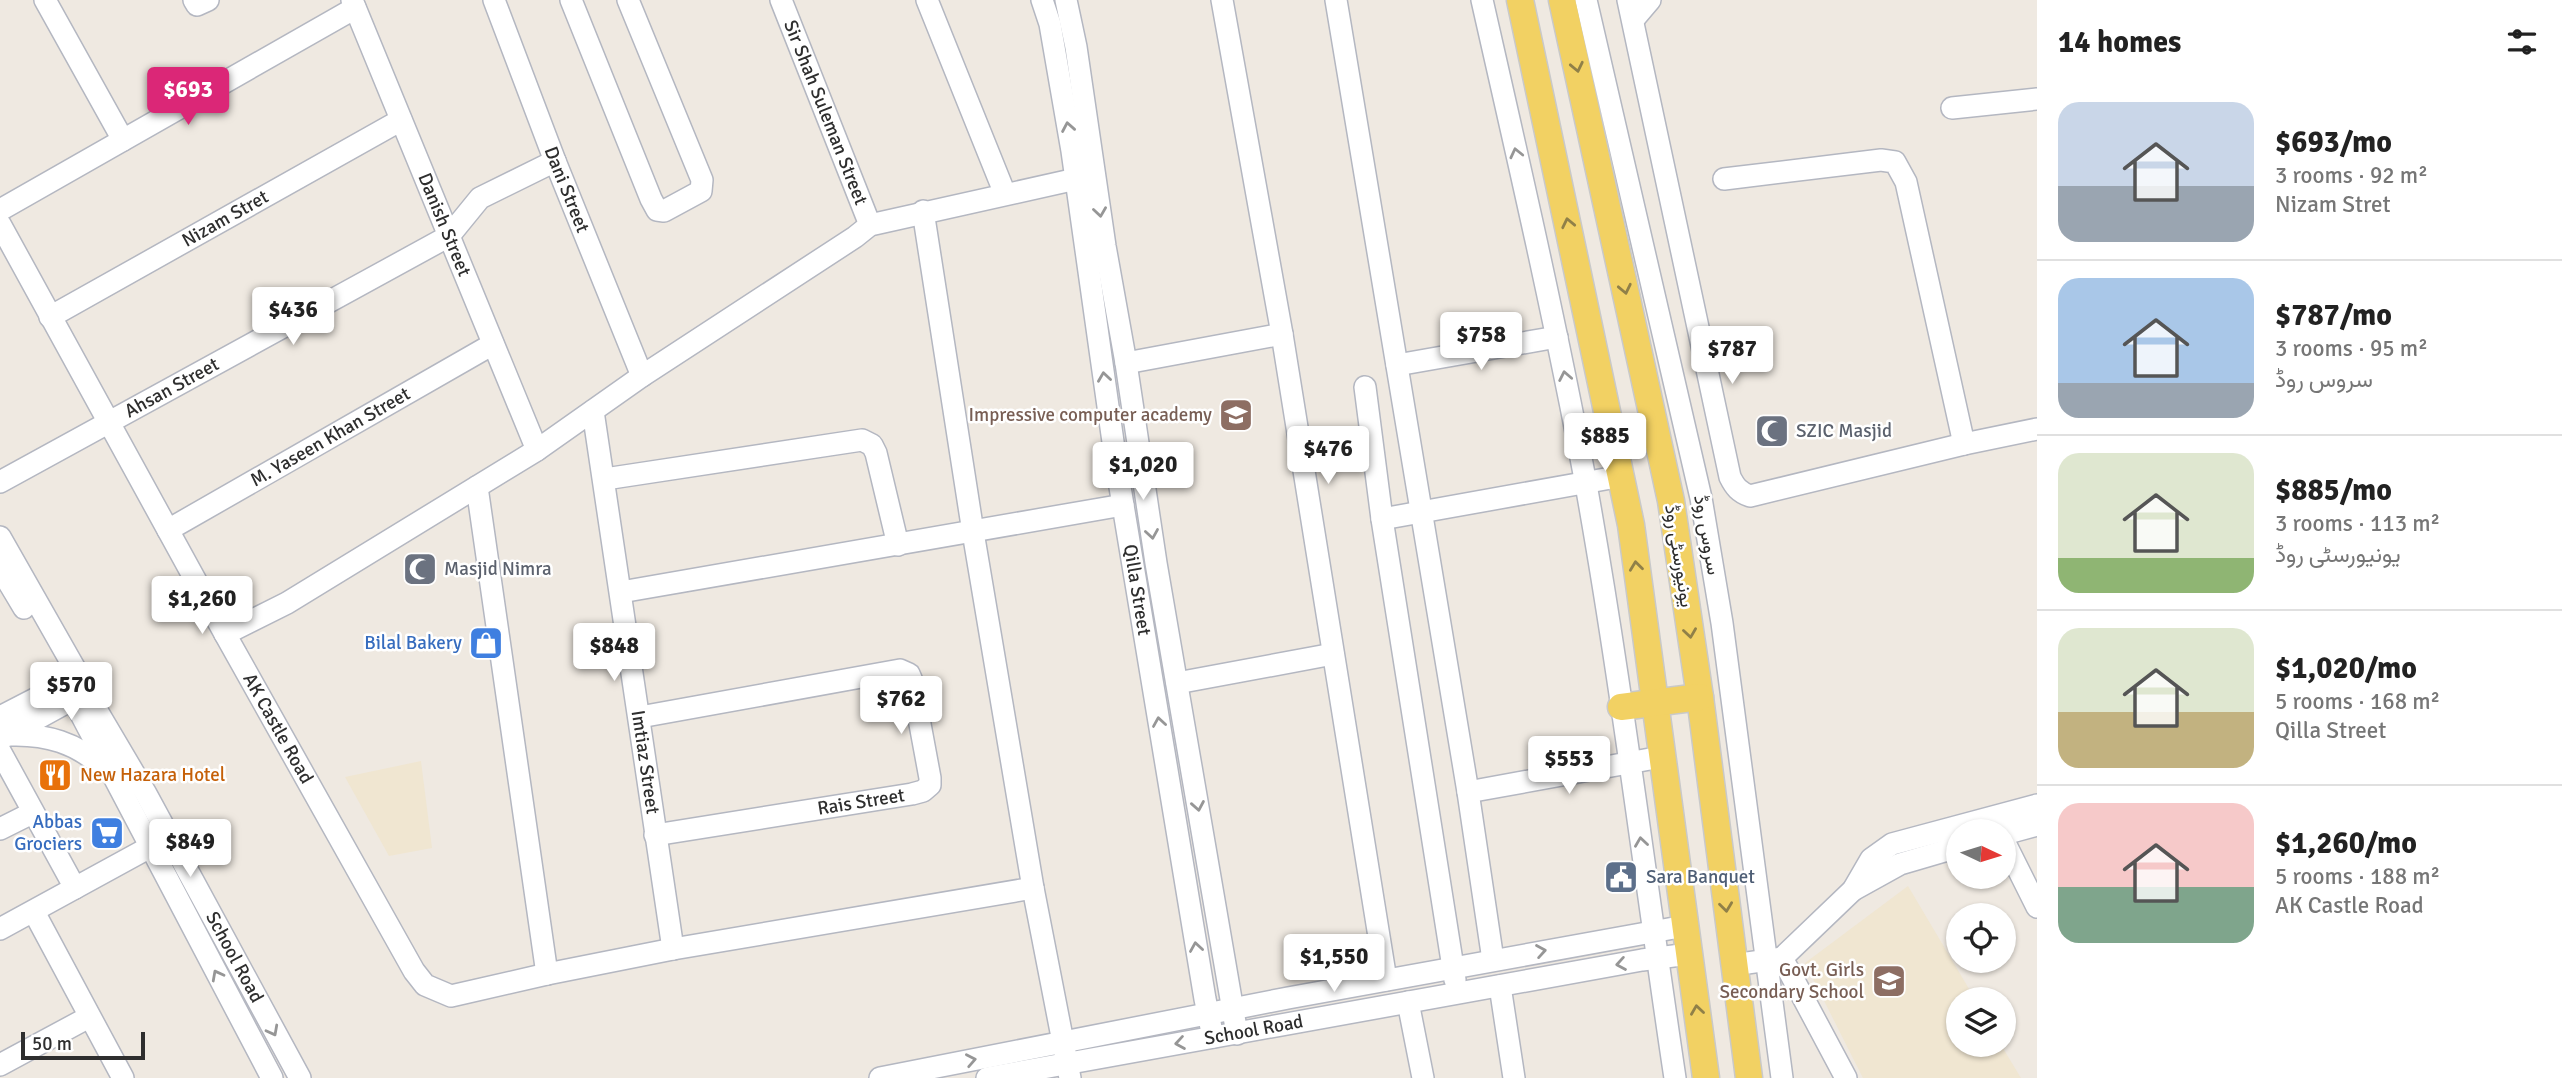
<!DOCTYPE html>
<meta charset="utf-8">
<style>
body{margin:0;font-family:Signika,Vazirmatn,sans-serif;background:#f2f2f2;color:#222;height:100vh;display:flex;flex-direction:column;font-size:26px;white-space:nowrap}
*{box-sizing:border-box;margin:0}
p{font-size:23px;color:#767676}
.icon{flex:none;width:38px;height:38px;fill:none;stroke:currentColor;stroke-width:2;stroke-linecap:round;stroke-linejoin:round}
.map{position:relative;flex:1;overflow:hidden}
.sheet{display:flex;flex-direction:column;background:#fff;width:525px}
.sheet>*{flex:none}
.needle{width:46px;rotate:94deg}
.controls{position:absolute;left:1946px;top:819px;display:grid;gap:14px}
.controls a{display:grid;place-items:center;width:70px;height:70px;border-radius:50%;background:#fff;box-shadow:0 2px 5px #0004;font-size:35px}
.scale{position:absolute;left:21px;bottom:18px;width:124px;box-sizing:border-box;padding-left:7px;border:4px solid #2e2e2e;border-top:0;font-size:19px;line-height:24px;white-space:nowrap;color:#2e2e2e;-webkit-text-stroke:5px #fff;paint-order:stroke}
.price{position:absolute;translate:-50% -60px;padding:0 16px;border-radius:7px;background:#fff;color:#222;font-size:23px;line-height:46px;filter:drop-shadow(0 2px 4px #0008)}
.price::after{content:'';position:absolute;left:50%;top:42px;width:21px;height:16px;margin-left:-10px;background:inherit;clip-path:polygon(0 0,100% 0,50% 100%)}
.price.current{background:#db2777;color:#fff}
ul{padding:0;list-style:none}
li{display:flex;align-items:center;gap:21px;height:175px;padding:0 21px}
li+li{border-top:2px solid #e0e0e0}
li span{display:grid;place-items:center;flex:none;width:196px;height:140px;border-radius:21px;color:#555}
li>.icon{margin-inline-start:auto}
span .icon{width:84px;height:84px;fill:#fffc;stroke-width:1}
li b{font-size:30px}
h2{display:flex;justify-content:space-between;align-items:center;height:84px;padding:0 21px;font-size:30px}
main{display:flex;flex:1;min-height:0}
.map>svg:first-child{display:block}
.education{fill:#f0e6d1}
.lines{fill:none;stroke-linecap:round;stroke-linejoin:round}
.minor-casing{stroke:#b4b7c1;stroke-width:24}
.major-casing{stroke:#c9c9c9;stroke-width:29}
.minor{stroke:#fff;stroke-width:21}
.major{stroke:#f2d163;stroke-width:26}
.oneway{stroke:#908048}
.oneway2{stroke:#969696}
.labels{text-anchor:middle;dominant-baseline:central;stroke-width:5;stroke-linejoin:round;paint-order:stroke}
.street-label{font-size:19px;fill:#2e2e2e;stroke:#fff}
.education-label{font-size:19px;fill:#785e54;stroke:#fff;text-anchor:end}
.worship-label{font-size:19px;fill:#5b616d;stroke:#fff;text-anchor:start}
.shop-label{font-size:19px;fill:#366cbe;stroke:#fff;text-anchor:end}
.food-label{font-size:19px;fill:#c56008;stroke:#fff;text-anchor:start}
.service-label{font-size:19px;fill:#4e5e75;stroke:#fff;text-anchor:start}
</style>
<main>
<div class="map">
<svg width="2037" height="1078" viewBox="0 0 2037 1078">
<rect width="100%" height="100%" fill="#efe9e1"/>
<g class="education">
<path d="M421,761L432,848L389,856L345,777Z"/>
<path d="M1908,886L1975,999H1958V1045H2001L2021,1078H1863L1805,963Z"/>
</g>
<g class="lines">
<g class="minor-casing">
<g id="minor">
<path d="M45,0L123,140"/>
<path d="M194,0L197,5L208,0"/>
<path id="s1" d="M352,0L537,450"/>
<path id="s2" d="M494,0L555,161L642,376"/>
<path d="M571,0L651,199L657,210L664,211L701,191L702,180L628,0"/>
<path id="s3" d="M781,0L870,225"/>
<path d="M927,0L1005,194"/>
<path id="s4" d="M1042,0L1050,24L1072,151L1116,463L1205,999L1213,1037"/>
<path d="M1066,0L1076,47L1105,246L1126,363L1156,563L1237,1034"/>
<path d="M1222,0L1282,334L1386,980"/>
<path d="M1336,0L1468,792L1493,960"/>
<path d="M1482,0C1518,159 1555,319 1585,479C1621,678 1645,879 1675,1078"/>
<path d="M1586,0L1701,498L1722,623L1782,1078"/>
<path d="M1628,0L1730,477C1735,487 1739,492 1750,496L1964,444L2037,429"/>
<path d="M1633,20L1650,0"/>
<path d="M1952,108L2037,99"/>
<path d="M1724,179L1881,160L1895,162L1906,182L1964,444"/>
<path d="M0,210L355,8"/>
<path d="M923,211L973,532L1033,888L1070,1078"/>
<path id="s5" d="M0,224L225,634L414,971L425,985L451,996L547,974L673,949L1033,888"/>
<path id="s6" d="M50,317L401,120"/>
<path d="M1126,363L1282,334"/>
<path d="M1397,365L1557,337"/>
<path d="M1365,387L1382,519L1455,980"/>
<path id="s7" d="M593,411L673,949"/>
<path d="M605,479L862,440L872,445L876,453L898,545"/>
<path id="s8" d="M0,482L449,236L480,198L555,161"/>
<path d="M477,487L547,974"/>
<path d="M1382,519L1622,476"/>
<path id="s9" d="M168,530L493,344"/>
<path d="M0,537L79,676"/>
<path d="M0,568L24,608"/>
<path d="M621,592L1123,505"/>
<path d="M225,634L287,603L537,450L642,376L855,237L870,225L1076,179"/>
<path d="M1177,683L1333,654"/>
<path id="s10" d="M86,692L145,792L300,1078"/>
<path d="M0,717L64,684"/>
<path d="M640,717L900,670L909,674L912,681L930,778V785L923,791L912,794L655,835"/>
<path d="M11,735C47,734 76,743 103,767"/>
<path d="M0,739L73,699L272,1078"/>
<path d="M0,751L75,888"/>
<path d="M1468,792L1661,757"/>
<path d="M0,829L32,813"/>
<path d="M2004,834L2037,825"/>
<path d="M2004,841L2037,907"/>
<path d="M1853,890L1900,864L1958,847"/>
<path d="M34,912L123,1078"/>
<path d="M0,929L150,847"/>
<path d="M1782,958L1853,890L1871,859L1892,844L2037,805"/>
<path d="M1733,965L1782,958L1846,1078"/>
<path d="M1500,986L1514,1078"/>
<path d="M1408,1002L1423,1078"/>
<path d="M0,1065L89,1017"/>
<path d="M880,1078L1288,998L1685,926"/>
<path id="s11" d="M987,1078L1642,960L1689,954"/>
</g>
</g>
<g class="major-casing">
<g id="major">
<path d="M1520,0L1631,525L1706,1078"/>
<path d="M1562,0L1671,501L1700,697L1749,1078"/>
<path d="M1621,707L1700,697"/>
</g>
</g>
<use href="#minor" class="minor"/>
<use href="#major" class="major"/>
</g>
<defs><path id="oneway-chevron" d="M-2-3.5L2.5 0L-2 3.5" fill="none" stroke-width="1.6" stroke-linecap="round" stroke-linejoin="round" transform="scale(1.75)"/></defs>
<g class="oneway">
<use href="#oneway-chevron" transform="translate(1577 67) rotate(78)"/>
<use href="#oneway-chevron" transform="translate(1568 223) rotate(-102)"/>
<use href="#oneway-chevron" transform="translate(1625 289) rotate(78)"/>
<use href="#oneway-chevron" transform="translate(1636 566) rotate(-97)"/>
<use href="#oneway-chevron" transform="translate(1690 633) rotate(82)"/>
<use href="#oneway-chevron" transform="translate(1726 907) rotate(83)"/>
<use href="#oneway-chevron" transform="translate(1697 1010) rotate(-98)"/>
</g>
<g class="oneway2">
<use href="#oneway-chevron" transform="translate(1068 127) rotate(-100)"/>
<use href="#oneway-chevron" transform="translate(1516 153) rotate(-103)"/>
<use href="#oneway-chevron" transform="translate(1100 212) rotate(82)"/>
<use href="#oneway-chevron" transform="translate(1565 376) rotate(-101)"/>
<use href="#oneway-chevron" transform="translate(1104 377) rotate(-98)"/>
<use href="#oneway-chevron" transform="translate(1152 534) rotate(81)"/>
<use href="#oneway-chevron" transform="translate(1159 722) rotate(-99)"/>
<use href="#oneway-chevron" transform="translate(1198 806) rotate(80)"/>
<use href="#oneway-chevron" transform="translate(1641 842) rotate(-98)"/>
<use href="#oneway-chevron" transform="translate(1196 947) rotate(-99)"/>
<use href="#oneway-chevron" transform="translate(1541 951) rotate(-10)"/>
<use href="#oneway-chevron" transform="translate(1621 964) rotate(170)"/>
<use href="#oneway-chevron" transform="translate(217 975) rotate(-118)"/>
<use href="#oneway-chevron" transform="translate(273 1031) rotate(62)"/>
<use href="#oneway-chevron" transform="translate(1180 1043) rotate(171)"/>
<use href="#oneway-chevron" transform="translate(971 1060) rotate(-11)"/>
</g>
<defs>
<g id="school-square" transform="scale(1.75)"><rect x="-9" y="-9" width="18" height="18" rx="4" fill="#8d6e63" stroke="#fff"/><path d="M0-5L7-2L0 1L-7-2ZM-4 1L0 2.5L4 1V4Q0 6-4 4Z" fill="#fff"/></g>
<g id="mosque-square" transform="scale(1.75)"><rect x="-9" y="-9" width="18" height="18" rx="4" fill="#6b7280" stroke="#fff"/><path d="M3.5-4.9A6 6 0 1 0 3.5 4.9A5 5 0 1 1 3.5-4.9Z" fill="#fff"/></g>
<g id="shop-square" transform="scale(1.75)"><rect x="-9" y="-9" width="18" height="18" rx="4" fill="#3f7fe0" stroke="#fff"/><path d="M-5-2.5h2.3a2.7 3.5 0 0 1 5.4 0H5L5.5 6h-11ZM-1.5-2.5h3a1.5 2.3 0 0 0-3 0Z" fill="#fff"/></g>
<g id="restaurant-square" transform="scale(1.75)"><rect x="-9" y="-9" width="18" height="18" rx="4" fill="#e8710a" stroke="#fff"/><path d="M-5-6h1v4h1v-4h1v4h1v-4h1v5L-1.5 .5V6h-2V.5L-5-1ZM5-6V6H3V1.5H1.5Q1.5-4 5-6Z" fill="#fff"/></g>
<g id="supermarket-square" transform="scale(1.75)"><rect x="-9" y="-9" width="18" height="18" rx="4" fill="#3f7fe0" stroke="#fff"/><path d="M-6-5.5h2.5l.6 2H6L4.5 2H-2.5L-4.4-4H-6ZM-1.5 3.2a1.3 1.3 0 1 0 .1 0ZM3 3.2a1.3 1.3 0 1 0 .1 0Z" fill="#fff"/></g>
<g id="civic-square" transform="scale(1.75)"><rect x="-9" y="-9" width="18" height="18" rx="4" fill="#5c6f8a" stroke="#fff"/><path d="M-.6-6.5H3V-4.5H.6V-3L4-1V1h2V6H-6V1h2V-1L-.6-3ZM-1.2 2.5V6h2.4V2.5Z" fill="#fff"/></g>
</defs>
<g fill-rule="evenodd">
<use href="#school-square" x="1236" y="415"/>
<use href="#mosque-square" x="1772" y="431"/>
<use href="#mosque-square" x="420" y="569"/>
<use href="#shop-square" x="486" y="643"/>
<use href="#restaurant-square" x="55" y="775"/>
<use href="#supermarket-square" x="107" y="833"/>
<use href="#civic-square" x="1621" y="877"/>
<use href="#school-square" x="1889" y="981"/>
</g>
<g class="labels">
<g class="street-label">
<text stroke="none"><textPath href="#s3" startOffset="121">Sir Shah Suleman Street</textPath></text>
<text stroke="none"><textPath href="#s2" startOffset="203">Dani Street</textPath></text>
<text stroke="none"><textPath href="#s6" startOffset="201">Nizam Stret</textPath></text>
<text stroke="none"><textPath href="#s1" startOffset="243">Danish Street</textPath></text>
<text stroke="none"><textPath href="#s8" startOffset="196">Ahsan Street</textPath></text>
<text stroke="none"><textPath href="#s9" startOffset="187">M. Yaseen Khan Street</textPath></text>
<text transform="translate(1707 535) rotate(80)">سروس روڈ</text>
<text transform="translate(1679 556) rotate(81)">یونیورسٹی روڈ</text>
<text stroke="none"><textPath href="#s4" startOffset="598">Qilla Street</textPath></text>
<text stroke="none"><textPath href="#s5" startOffset="576">AK Castle Road</textPath></text>
<text stroke="none"><textPath href="#s7" startOffset="355">Imtiaz Street</textPath></text>
<text transform="translate(861 802) rotate(-9)">Rais Street</text>
<text stroke="none"><textPath href="#s10" startOffset="304">School Road</textPath></text>
<text stroke="none"><textPath href="#s11" startOffset="271">School Road</textPath></text>
</g>
<g class="education-label">
<text x="1212" y="415">Impressive computer academy</text>
<text x="1864" y="970">Govt. Girls<tspan x="1864" dy="22">Secondary School</tspan></text>
</g>
<g class="worship-label">
<text x="1796" y="431">SZIC Masjid</text>
<text x="444" y="569">Masjid Nimra</text>
</g>
<g class="shop-label">
<text x="462" y="643">Bilal Bakery</text>
<text x="82" y="822">Abbas<tspan x="82" dy="22">Grociers</tspan></text>
</g>
<g class="food-label">
<text x="80" y="775">New Hazara Hotel</text>
</g>
<g class="service-label">
<text x="1646" y="877">Sara Banquet</text>
</g>
</g>
</svg>
<div class="controls">
<a><svg class="needle" viewBox="-14 -14 28 28"><path d="M0-13l5 13h-10z" fill="#e53935"/><path d="M0 13l5-13h-10z" fill="#767676"/></svg></a>
<a><svg class="icon" aria-label="locate" viewBox="0 0 24 24"><circle cx="12" cy="12" r="6"/><path d="M12 2v4M12 18v4M2 12h4M18 12h4"/></svg></a>
<a><svg class="icon" aria-label="layers" viewBox="0 0 24 24"><path d="M12 4l9 5-9 5-9-5zM3 14l9 5 9-5"/></svg></a>
</div>
<div class="scale">50 m</div>
<b class="price current" style="left:188px;top:127px">$693</b>
<b class="price" style="left:293px;top:347px">$436</b>
<b class="price" style="left:1481px;top:372px">$758</b>
<b class="price" style="left:1732px;top:386px">$787</b>
<b class="price" style="left:1605px;top:473px">$885</b>
<b class="price" style="left:1328px;top:486px">$476</b>
<b class="price" style="left:1143px;top:502px">$1,020</b>
<b class="price" style="left:202px;top:636px">$1,260</b>
<b class="price" style="left:614px;top:683px">$848</b>
<b class="price" style="left:71px;top:722px">$570</b>
<b class="price" style="left:901px;top:736px">$762</b>
<b class="price" style="left:1569px;top:796px">$553</b>
<b class="price" style="left:190px;top:879px">$849</b>
<b class="price" style="left:1334px;top:994px">$1,550</b>
</div>
<section class="sheet">
<h2>14 homes<svg class="icon" aria-label="filters" viewBox="0 0 24 24"><path d="M4 7h16M4 17h16"/><circle cx="9" cy="7" r="2"/><circle cx="15" cy="17" r="2"/></svg></h2>
<ul>
<li><span style="background:linear-gradient(#c9d6e8 60%,#9aa5b1 0)"><svg class="icon" aria-label="home" viewBox="0 0 24 24"><path d="M3 11l9-7 9 7M6 9v11h12V9"/></svg></span><div><b>$693/mo</b><p>3 rooms · 92 m²</p><p>Nizam Stret</p></div></li>
<li><span style="background:linear-gradient(#a9c7e8 75%,#9aa5b1 0)"><svg class="icon" aria-label="home" viewBox="0 0 24 24"><path d="M3 11l9-7 9 7M6 9v11h12V9"/></svg></span><div><b>$787/mo</b><p>3 rooms · 95 m²</p><p>سروس روڈ</p></div></li>
<li><span style="background:linear-gradient(#dfe7d0 75%,#8fb573 0)"><svg class="icon" aria-label="home" viewBox="0 0 24 24"><path d="M3 11l9-7 9 7M6 9v11h12V9"/></svg></span><div><b>$885/mo</b><p>3 rooms · 113 m²</p><p>یونیورسٹی روڈ</p></div></li>
<li><span style="background:linear-gradient(#dfe7d0 60%,#c2b280 0)"><svg class="icon" aria-label="home" viewBox="0 0 24 24"><path d="M3 11l9-7 9 7M6 9v11h12V9"/></svg></span><div><b>$1,020/mo</b><p>5 rooms · 168 m²</p><p>Qilla Street</p></div></li>
<li><span style="background:linear-gradient(#f6c9c9 60%,#7fa58c 0)"><svg class="icon" aria-label="home" viewBox="0 0 24 24"><path d="M3 11l9-7 9 7M6 9v11h12V9"/></svg></span><div><b>$1,260/mo</b><p>5 rooms · 188 m²</p><p>AK Castle Road</p></div></li>
</ul>
</section>
</main>
